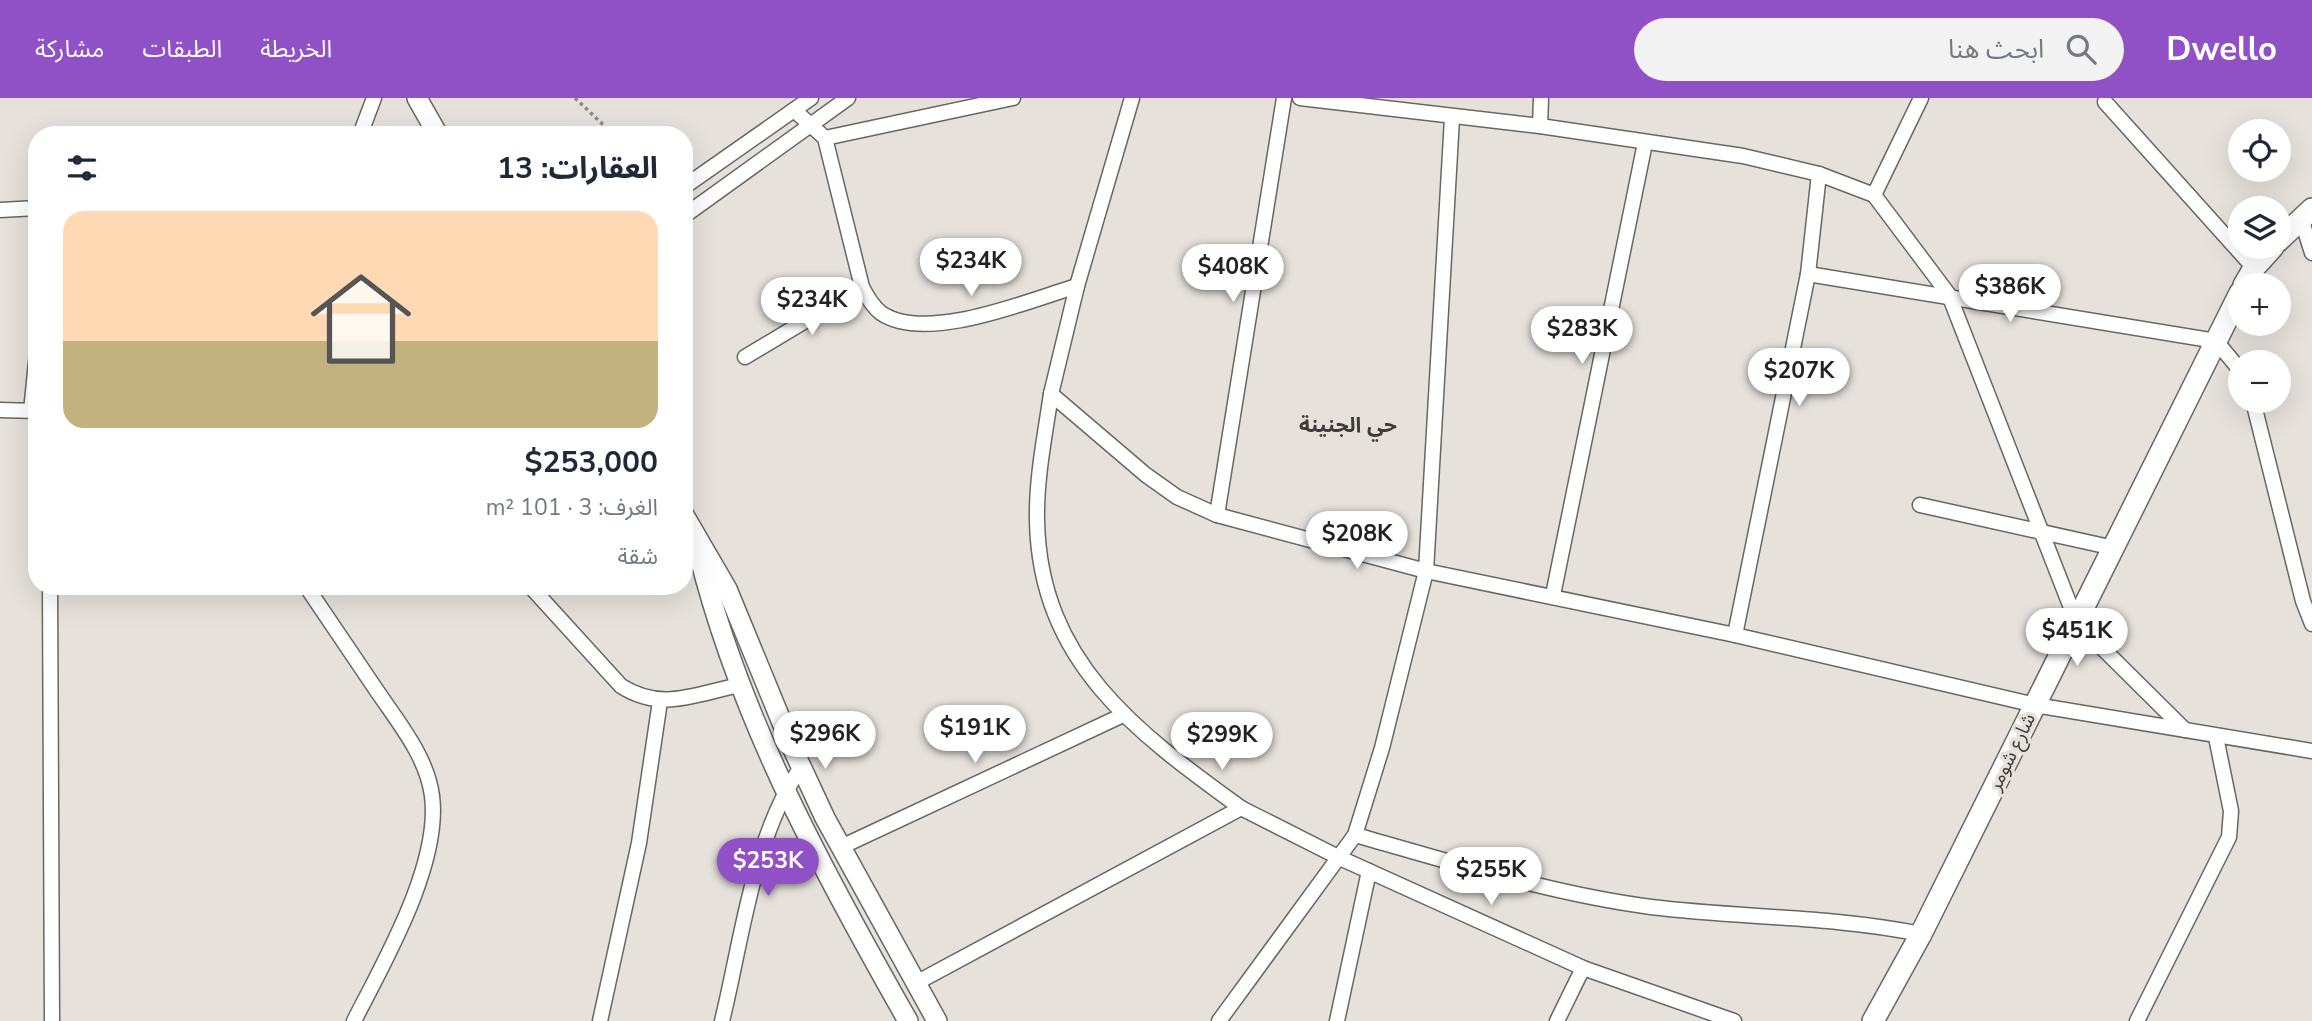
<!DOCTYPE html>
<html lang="ar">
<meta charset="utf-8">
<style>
body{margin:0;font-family:"Nunito Sans","Noto Sans Arabic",sans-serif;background:#f2f2f3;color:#1f2937;direction:rtl;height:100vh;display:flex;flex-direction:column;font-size:26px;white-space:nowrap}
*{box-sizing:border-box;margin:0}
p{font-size:23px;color:#747a83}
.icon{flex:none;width:38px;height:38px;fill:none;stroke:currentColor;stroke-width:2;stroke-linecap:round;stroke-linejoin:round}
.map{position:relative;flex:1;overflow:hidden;direction:ltr}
.sheet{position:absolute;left:28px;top:28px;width:665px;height:469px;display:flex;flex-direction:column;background:#fff;border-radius:28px;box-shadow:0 7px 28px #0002;direction:rtl}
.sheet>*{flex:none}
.tools{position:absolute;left:2228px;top:21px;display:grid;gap:14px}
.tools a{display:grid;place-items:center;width:63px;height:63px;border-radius:50%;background:#fff;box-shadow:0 7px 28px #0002;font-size:35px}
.price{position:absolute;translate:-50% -60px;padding:0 16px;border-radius:24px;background:#fff;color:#222;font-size:23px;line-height:46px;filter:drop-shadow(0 2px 4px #0008)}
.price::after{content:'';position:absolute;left:50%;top:42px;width:21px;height:16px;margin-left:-10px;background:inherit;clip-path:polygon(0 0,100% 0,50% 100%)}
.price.current{background:#9151c6;color:#fff}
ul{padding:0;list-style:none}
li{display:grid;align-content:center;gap:14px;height:371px;padding:0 35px}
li+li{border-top:2px solid #e0e1e3}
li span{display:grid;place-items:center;height:217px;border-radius:21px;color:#555}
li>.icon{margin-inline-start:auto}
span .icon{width:126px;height:126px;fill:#fffc;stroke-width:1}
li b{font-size:30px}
h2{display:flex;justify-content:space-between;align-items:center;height:84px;padding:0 35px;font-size:30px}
header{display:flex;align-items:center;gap:42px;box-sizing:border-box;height:98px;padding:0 35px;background:#9151c6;color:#fff}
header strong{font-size:33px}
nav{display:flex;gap:38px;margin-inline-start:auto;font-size:24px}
.search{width:490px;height:63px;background:#f2f2f3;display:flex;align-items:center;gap:18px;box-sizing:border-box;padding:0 24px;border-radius:38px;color:#747a83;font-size:26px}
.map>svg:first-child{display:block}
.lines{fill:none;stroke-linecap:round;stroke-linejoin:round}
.minor-casing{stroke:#6a6660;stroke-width:17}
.tertiary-casing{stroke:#6a6660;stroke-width:22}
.secondary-casing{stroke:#6a6660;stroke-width:24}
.path{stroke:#8f8b87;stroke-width:3.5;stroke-dasharray:3.5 3.5;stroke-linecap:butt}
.minor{stroke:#fff;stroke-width:14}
.tertiary{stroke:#fff;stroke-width:19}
.secondary{stroke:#fff;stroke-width:21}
.labels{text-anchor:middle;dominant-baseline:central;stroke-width:7;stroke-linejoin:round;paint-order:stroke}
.street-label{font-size:19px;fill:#3e3b39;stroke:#e6e1db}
.neighbourhood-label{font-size:21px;font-weight:bold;fill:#3e3b39;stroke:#e6e1db}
</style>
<header>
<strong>Dwello</strong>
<div class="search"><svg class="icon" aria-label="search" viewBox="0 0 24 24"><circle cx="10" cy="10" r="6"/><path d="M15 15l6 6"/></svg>ابحث هنا</div>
<nav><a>الخريطة</a><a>الطبقات</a><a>مشاركة</a></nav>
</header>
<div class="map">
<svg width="2312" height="923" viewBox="0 0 2312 923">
<rect width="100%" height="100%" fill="#e6e1db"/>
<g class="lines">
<g class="minor-casing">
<g id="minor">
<path d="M1132,0L1077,188L1051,296L1146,377L1177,399L1217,417L1426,473L1735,537L2035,607L2312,653"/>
<path d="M1300,0L1540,28L1743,58L1819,76L1874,97L1949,197L2077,525L2185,632"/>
<path d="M2105,4L2254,170"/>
<path d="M794,12L825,40L862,189C867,199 872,208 881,215C926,246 1030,202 1077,188"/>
<path d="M1540,28L1541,0"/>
<path d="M360,37L374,0"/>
<path d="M825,40L1013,0"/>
<path d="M684,89L811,0"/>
<path d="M1874,97L1921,0"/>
<path d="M0,112L37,110"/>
<path d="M684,118L848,0"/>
<path d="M2301,120L2312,155"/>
<path d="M1808,176L2216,243L2240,272"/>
<path d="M745,259L862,189"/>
<path d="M2253,303L2303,503L2312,526"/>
<path d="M0,312L37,313"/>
<path d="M31,313L37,254"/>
<path d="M1920,407L2114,450"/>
<path d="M1217,417L1284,0"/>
<path d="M50,488L52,923"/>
<path d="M306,488C329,522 352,556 375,590C397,623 427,658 432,698C441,766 384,864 354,923"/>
<path d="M530,488L621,588C662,614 695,596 740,587"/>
<path d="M1553,497L1645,45"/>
<path d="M1735,537L1808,176L1819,76"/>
<path d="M1241,710L1340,760L1583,870L1734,923"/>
<path d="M1355,737C1452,764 1551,796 1651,809C1741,820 1832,818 1921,836"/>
<path d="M841,749L1123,617"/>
<path d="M916,885L1241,710C1136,634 1040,564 1037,423C1036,381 1045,337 1051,296"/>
<path d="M600,923L639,745L660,603"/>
<path d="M722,923C742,842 753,738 801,669"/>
<path d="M1219,923L1355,737L1382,650L1426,473L1452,20"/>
<path d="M1337,923L1369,773"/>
<path d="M1557,923L1583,870"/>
<path d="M2137,923L2229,739L2231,713L2216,639"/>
</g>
</g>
<g class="tertiary-casing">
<g id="tertiary">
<path d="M417,0L438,37"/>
<path d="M684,417L727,491L792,649L825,720L937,923"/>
<path d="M699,456C740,622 824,775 908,923"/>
</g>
</g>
<g class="secondary-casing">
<g id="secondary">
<path d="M2278,143L2312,111"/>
<path d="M2244,187L2254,170L2273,149"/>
<path d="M1873,923L1921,836L2240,195"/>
</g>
</g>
<path class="path" d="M575,0L614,37"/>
<use href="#minor" class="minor"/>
<use href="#tertiary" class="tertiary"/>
<use href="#secondary" class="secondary"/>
</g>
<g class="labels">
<g class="street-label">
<text transform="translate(2012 654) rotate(-64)">شارع شومر</text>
</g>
<g class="neighbourhood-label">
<text x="1348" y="327">حي الجنينة</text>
</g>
</g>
</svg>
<div class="tools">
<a><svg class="icon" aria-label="locate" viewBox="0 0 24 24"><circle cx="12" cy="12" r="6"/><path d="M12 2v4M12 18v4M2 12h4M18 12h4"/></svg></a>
<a><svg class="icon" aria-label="layers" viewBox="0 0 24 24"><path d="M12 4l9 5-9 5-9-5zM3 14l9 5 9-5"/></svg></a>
<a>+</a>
<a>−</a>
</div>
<b class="price" style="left:971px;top:200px">$234K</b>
<b class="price" style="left:1233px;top:206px">$408K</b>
<b class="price" style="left:2010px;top:226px">$386K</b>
<b class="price" style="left:812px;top:239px">$234K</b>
<b class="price" style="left:1582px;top:268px">$283K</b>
<b class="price" style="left:1799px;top:310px">$207K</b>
<b class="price" style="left:1357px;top:473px">$208K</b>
<b class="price" style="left:2077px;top:570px">$451K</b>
<b class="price" style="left:975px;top:667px">$191K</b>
<b class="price" style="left:825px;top:673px">$296K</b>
<b class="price" style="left:1222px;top:674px">$299K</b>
<b class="price current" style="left:768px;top:800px">$253K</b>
<b class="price" style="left:1491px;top:809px">$255K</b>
<section class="sheet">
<h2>العقارات: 13<svg class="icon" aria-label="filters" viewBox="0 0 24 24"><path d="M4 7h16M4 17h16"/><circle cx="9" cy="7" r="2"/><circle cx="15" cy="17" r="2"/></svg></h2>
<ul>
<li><span style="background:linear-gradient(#ffd9b3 60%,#c2b280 0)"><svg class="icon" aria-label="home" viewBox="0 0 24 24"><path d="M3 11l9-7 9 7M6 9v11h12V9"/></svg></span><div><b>$253,000</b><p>الغرف: 3 · 101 m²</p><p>شقة</p></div></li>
</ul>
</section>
</div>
